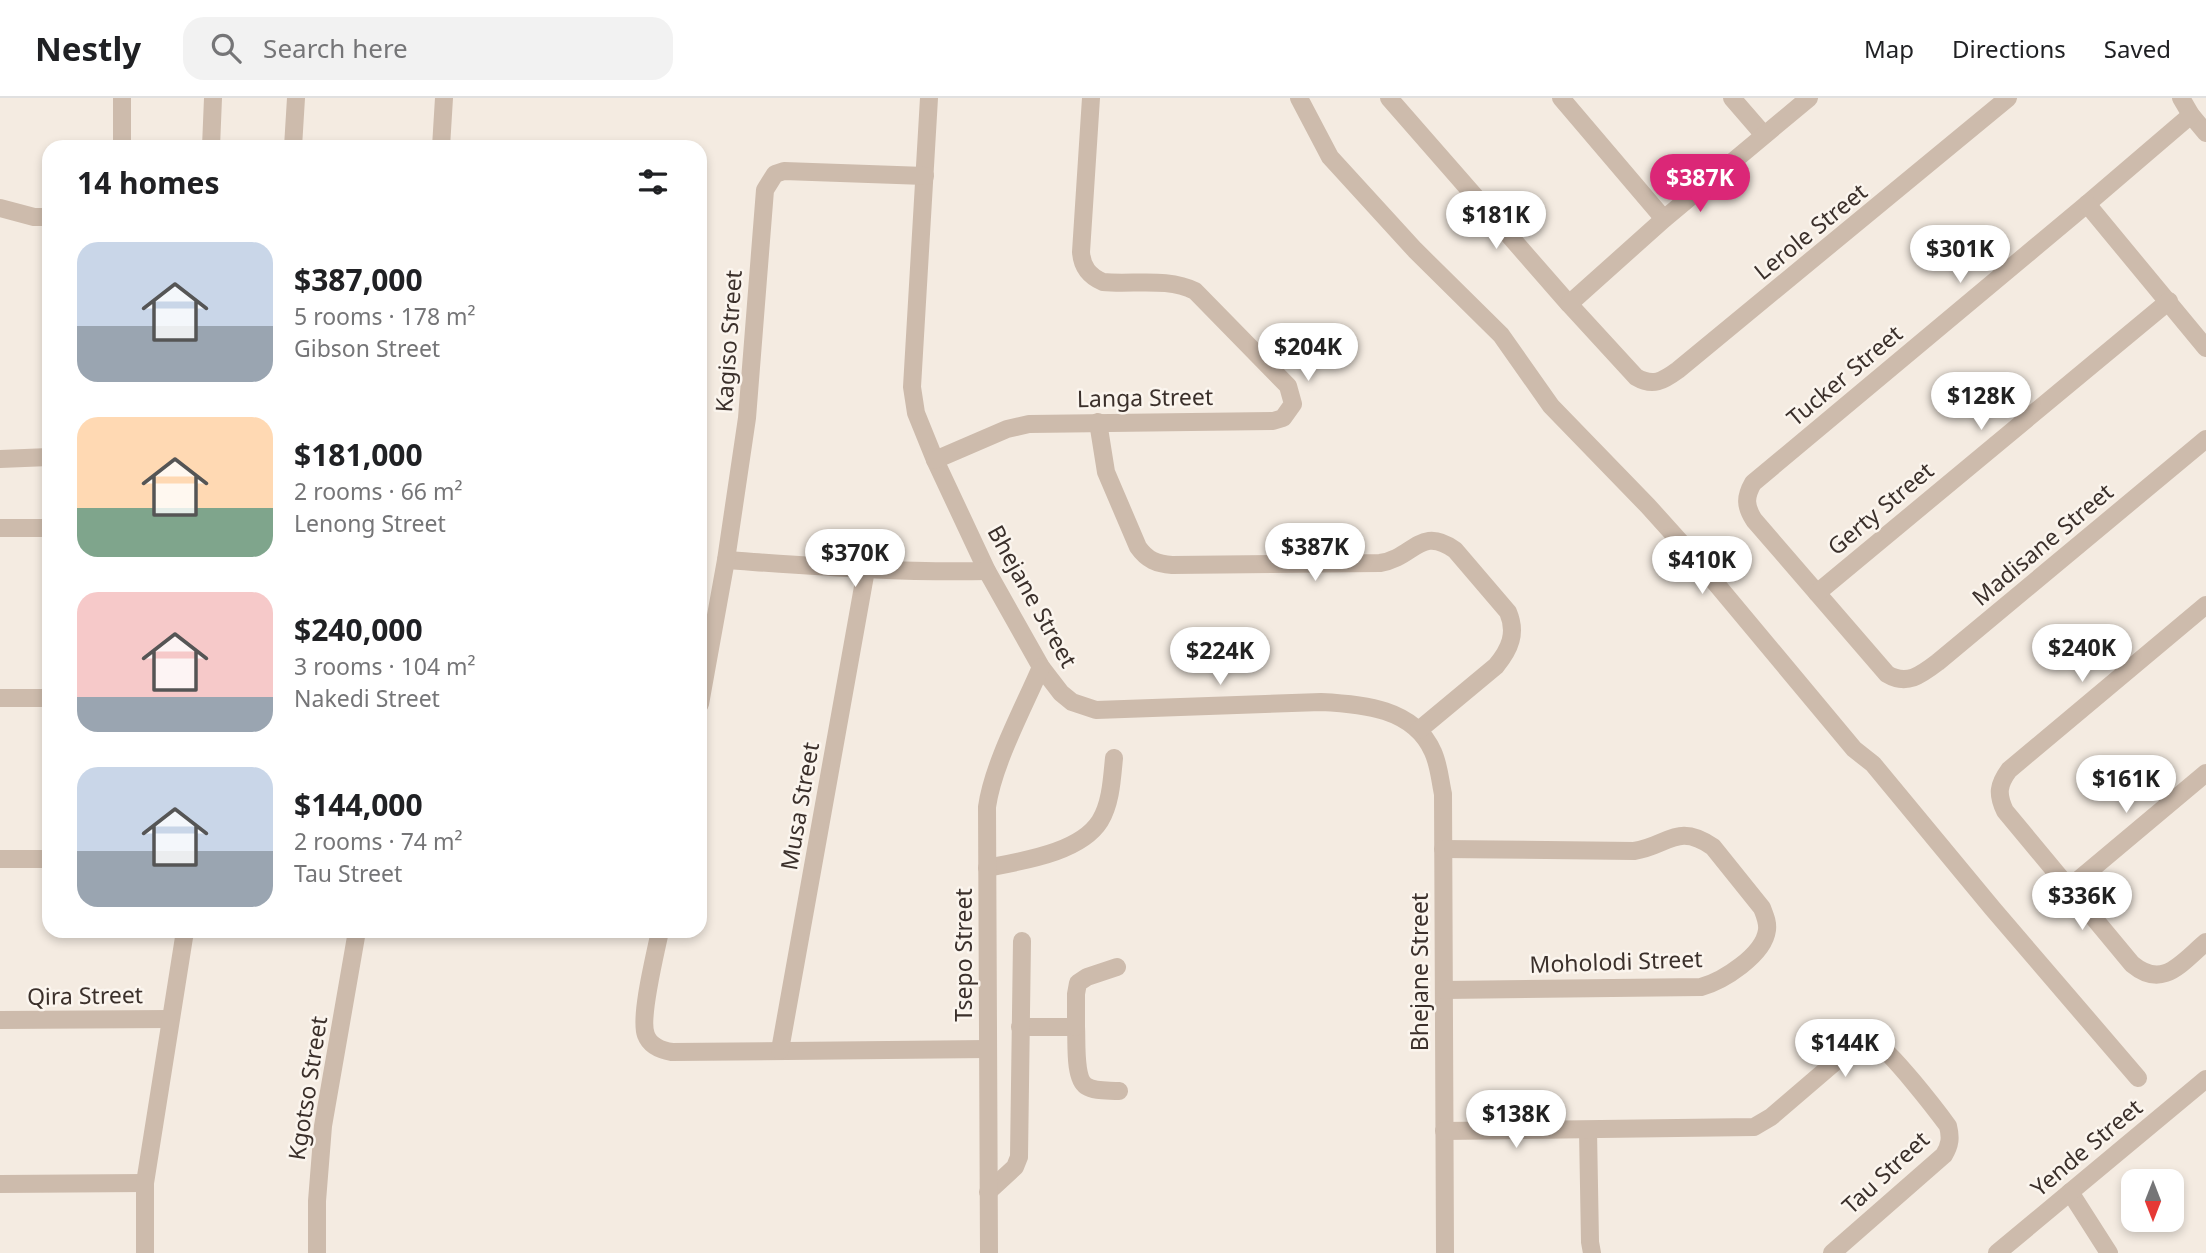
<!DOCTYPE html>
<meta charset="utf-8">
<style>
body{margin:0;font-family:"Noto Sans",sans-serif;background:#f2f2f2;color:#202124;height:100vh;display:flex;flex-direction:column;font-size:26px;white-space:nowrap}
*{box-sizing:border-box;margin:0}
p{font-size:23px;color:#757577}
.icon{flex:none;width:38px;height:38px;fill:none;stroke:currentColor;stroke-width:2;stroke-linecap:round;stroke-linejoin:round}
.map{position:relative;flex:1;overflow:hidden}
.sheet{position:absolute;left:42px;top:42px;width:665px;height:798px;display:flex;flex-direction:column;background:#fff;border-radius:21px;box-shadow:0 4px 10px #0003}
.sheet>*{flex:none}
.needle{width:46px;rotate:180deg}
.buttons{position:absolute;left:2121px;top:1071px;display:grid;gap:14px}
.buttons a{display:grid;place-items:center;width:63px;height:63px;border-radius:14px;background:#fff;box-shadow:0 4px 10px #0003;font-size:35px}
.price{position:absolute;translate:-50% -60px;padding:0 16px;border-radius:24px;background:#fff;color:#222;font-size:23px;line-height:46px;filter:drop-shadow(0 2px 4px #0008)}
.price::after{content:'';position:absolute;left:50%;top:42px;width:21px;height:16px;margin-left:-10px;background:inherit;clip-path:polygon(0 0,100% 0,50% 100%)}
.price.current{background:#db2777;color:#fff}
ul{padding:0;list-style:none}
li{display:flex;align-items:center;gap:21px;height:175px;padding:0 35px}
li span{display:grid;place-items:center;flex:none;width:196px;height:140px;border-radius:21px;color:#555}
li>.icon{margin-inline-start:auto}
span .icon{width:84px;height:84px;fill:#fffc;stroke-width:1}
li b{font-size:30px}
h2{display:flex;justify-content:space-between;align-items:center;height:84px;padding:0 35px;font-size:30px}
header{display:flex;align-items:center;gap:42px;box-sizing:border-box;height:98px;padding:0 35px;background:#fff;border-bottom:2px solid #e0e0e0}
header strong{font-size:33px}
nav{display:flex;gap:38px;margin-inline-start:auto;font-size:24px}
.search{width:490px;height:63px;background:#f2f2f2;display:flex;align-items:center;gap:18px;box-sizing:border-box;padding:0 24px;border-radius:21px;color:#757577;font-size:26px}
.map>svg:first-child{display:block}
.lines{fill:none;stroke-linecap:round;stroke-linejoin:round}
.minor{stroke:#cdbbac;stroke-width:18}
.labels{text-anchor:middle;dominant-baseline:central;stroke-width:5;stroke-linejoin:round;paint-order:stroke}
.street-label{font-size:23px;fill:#3b302b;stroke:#fbf5ee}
</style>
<header>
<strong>Nestly</strong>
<div class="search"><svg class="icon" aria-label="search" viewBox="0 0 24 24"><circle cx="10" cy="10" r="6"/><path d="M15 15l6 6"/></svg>Search here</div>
<nav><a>Map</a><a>Directions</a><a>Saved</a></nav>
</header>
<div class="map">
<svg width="2206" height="1155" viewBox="0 0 2206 1155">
<rect width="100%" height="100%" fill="#f4ebe1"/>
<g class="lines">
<g class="minor">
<path d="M122,0V49"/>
<path d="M929,0L912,289L916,315L935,362L987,473L1041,569L1061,595L1072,604L1096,612L1321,604C1362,606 1414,610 1433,654C1439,667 1440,682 1443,696L1445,1155"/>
<path d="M1299,0L1330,59L1415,152L1501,237L1551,308L1648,408L1693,458L1854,651L1873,666L1993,811L2138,980"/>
<path d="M1389,0L1569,206L1636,279C1653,289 1663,283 1678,272L2008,0"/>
<path d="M1561,0L1664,121"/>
<path d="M1732,0L1764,37"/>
<path d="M2181,0L2191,17L2206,35"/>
<path d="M2191,17L2087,106L1753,385C1745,399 1745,408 1754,422L1887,576C1907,588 1921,577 1938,564L2206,341"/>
<path d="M211,49L213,0"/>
<path d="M293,49L296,0"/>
<path d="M441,49L444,0"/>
<path d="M2087,106L2206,250"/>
<path d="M0,110L34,119H49"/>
<path d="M1569,206L1664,121L1809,0"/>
<path d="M1098,324L1106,374L1138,449C1147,462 1157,466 1172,467L1380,465C1414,460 1420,427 1455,452L1508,514C1517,535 1510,551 1496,568L1419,632"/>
<path d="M0,361L49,359"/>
<path d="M935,362L1007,331L1029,326L1273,323L1283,320L1293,306L1288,288L1195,193C1168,179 1132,187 1103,184C1089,178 1082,169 1081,154L1091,0"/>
<path d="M0,430H49"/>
<path d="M726,462C813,468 899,475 987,473"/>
<path d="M1817,495L2169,203"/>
<path d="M2206,507L2009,672C1998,687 1997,696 2005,713L2132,866C2163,892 2181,865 2206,844"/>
<path d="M0,600H49"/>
<path d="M700,606L726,462L747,320L765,92L775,76L784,73L925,78"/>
<path d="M1443,751L1634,753C1668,748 1677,724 1713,749L1762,810C1765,818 1768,824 1767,832C1764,857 1723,883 1701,889L1444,892"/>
<path d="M0,761H49"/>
<path d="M987,770C1021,763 1080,755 1100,723C1111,705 1112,680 1114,660"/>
<path d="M2070,789L2206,675"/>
<path d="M660,833C656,853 639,920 646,937C650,948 660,952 672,954L988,951"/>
<path d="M0,922L170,921"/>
<path d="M1020,929H1076C1077,943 1074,980 1086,988C1095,994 1109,992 1119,993"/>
<path d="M1076,929V896L1078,885L1087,879L1117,869"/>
<path d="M780,952L866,472"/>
<path d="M1588,1032L1590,1144L1592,1155"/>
<path d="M1444,1033L1754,1029L1771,1019L1855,947C1862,944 1868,943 1876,946C1890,952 1937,1013 1948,1028C1951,1040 1950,1047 1944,1057L1832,1155"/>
<path d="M0,1086L145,1085"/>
<path d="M988,1094L1015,1069L1019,1059L1022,843"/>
<path d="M2070,1094L2109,1155"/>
<path d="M145,1155V1085L185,833"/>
<path d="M317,1155V1103L323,1028L357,833"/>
<path d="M989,1155L987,709C993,666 1023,611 1041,569"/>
<path d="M1997,1155L2206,981"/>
</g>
</g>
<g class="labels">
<g class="street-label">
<text transform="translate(1810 133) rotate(-39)">Lerole Street</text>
<text transform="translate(728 243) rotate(-86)">Kagiso Street</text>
<text transform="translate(1844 277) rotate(-40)">Tucker Street</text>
<text transform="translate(1145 299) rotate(-1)">Langa Street</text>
<text transform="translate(1880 410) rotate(-40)">Gerty Street</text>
<text transform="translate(2042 446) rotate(-40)">Madisane Street</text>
<text transform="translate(1033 498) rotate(61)">Bhejane Street</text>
<text transform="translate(799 708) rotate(-80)">Musa Street</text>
<text transform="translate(963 857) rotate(-90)">Tsepo Street</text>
<text transform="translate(1616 863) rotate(-2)">Moholodi Street</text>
<text transform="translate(1419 874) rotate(-90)">Bhejane Street</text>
<text transform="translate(85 897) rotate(-1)">Qira Street</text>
<text transform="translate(307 990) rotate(-81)">Kgotso Street</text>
<text transform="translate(2086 1049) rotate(-40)">Yende Street</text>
<text transform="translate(1885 1074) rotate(-43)">Tau Street</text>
</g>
</g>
</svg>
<div class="buttons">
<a><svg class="needle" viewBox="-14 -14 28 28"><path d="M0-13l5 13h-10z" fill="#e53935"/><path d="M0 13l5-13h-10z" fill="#757577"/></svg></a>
</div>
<b class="price current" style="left:1700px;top:116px">$387K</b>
<b class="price" style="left:1496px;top:153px">$181K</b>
<b class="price" style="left:1960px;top:187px">$301K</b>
<b class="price" style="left:1308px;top:285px">$204K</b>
<b class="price" style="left:1981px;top:334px">$128K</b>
<b class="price" style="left:1315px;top:485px">$387K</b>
<b class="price" style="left:855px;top:491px">$370K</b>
<b class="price" style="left:1702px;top:498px">$410K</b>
<b class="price" style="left:2082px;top:586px">$240K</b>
<b class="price" style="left:1220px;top:589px">$224K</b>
<b class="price" style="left:2126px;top:717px">$161K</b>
<b class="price" style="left:2082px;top:834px">$336K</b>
<b class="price" style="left:1845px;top:981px">$144K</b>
<b class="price" style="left:1516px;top:1052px">$138K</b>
<section class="sheet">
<h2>14 homes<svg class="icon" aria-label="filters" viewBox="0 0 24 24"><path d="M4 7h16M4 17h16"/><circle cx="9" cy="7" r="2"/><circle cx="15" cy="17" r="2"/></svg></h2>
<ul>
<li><span style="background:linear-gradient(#c9d6e8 60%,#9aa5b1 0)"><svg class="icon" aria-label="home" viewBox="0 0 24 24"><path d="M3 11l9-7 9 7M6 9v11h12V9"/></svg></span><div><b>$387,000</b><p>5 rooms · 178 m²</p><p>Gibson Street</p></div></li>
<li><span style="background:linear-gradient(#ffd9b3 65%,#7fa58c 0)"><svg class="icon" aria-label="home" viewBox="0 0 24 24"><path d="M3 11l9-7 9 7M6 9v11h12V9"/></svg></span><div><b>$181,000</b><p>2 rooms · 66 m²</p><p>Lenong Street</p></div></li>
<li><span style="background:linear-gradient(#f6c9c9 75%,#9aa5b1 0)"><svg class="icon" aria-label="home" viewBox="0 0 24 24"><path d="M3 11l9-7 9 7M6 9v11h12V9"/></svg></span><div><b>$240,000</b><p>3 rooms · 104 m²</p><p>Nakedi Street</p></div></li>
<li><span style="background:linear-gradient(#c9d6e8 60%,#9aa5b1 0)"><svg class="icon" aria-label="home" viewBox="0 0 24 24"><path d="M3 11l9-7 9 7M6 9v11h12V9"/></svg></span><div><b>$144,000</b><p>2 rooms · 74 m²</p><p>Tau Street</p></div></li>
</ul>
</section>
</div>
